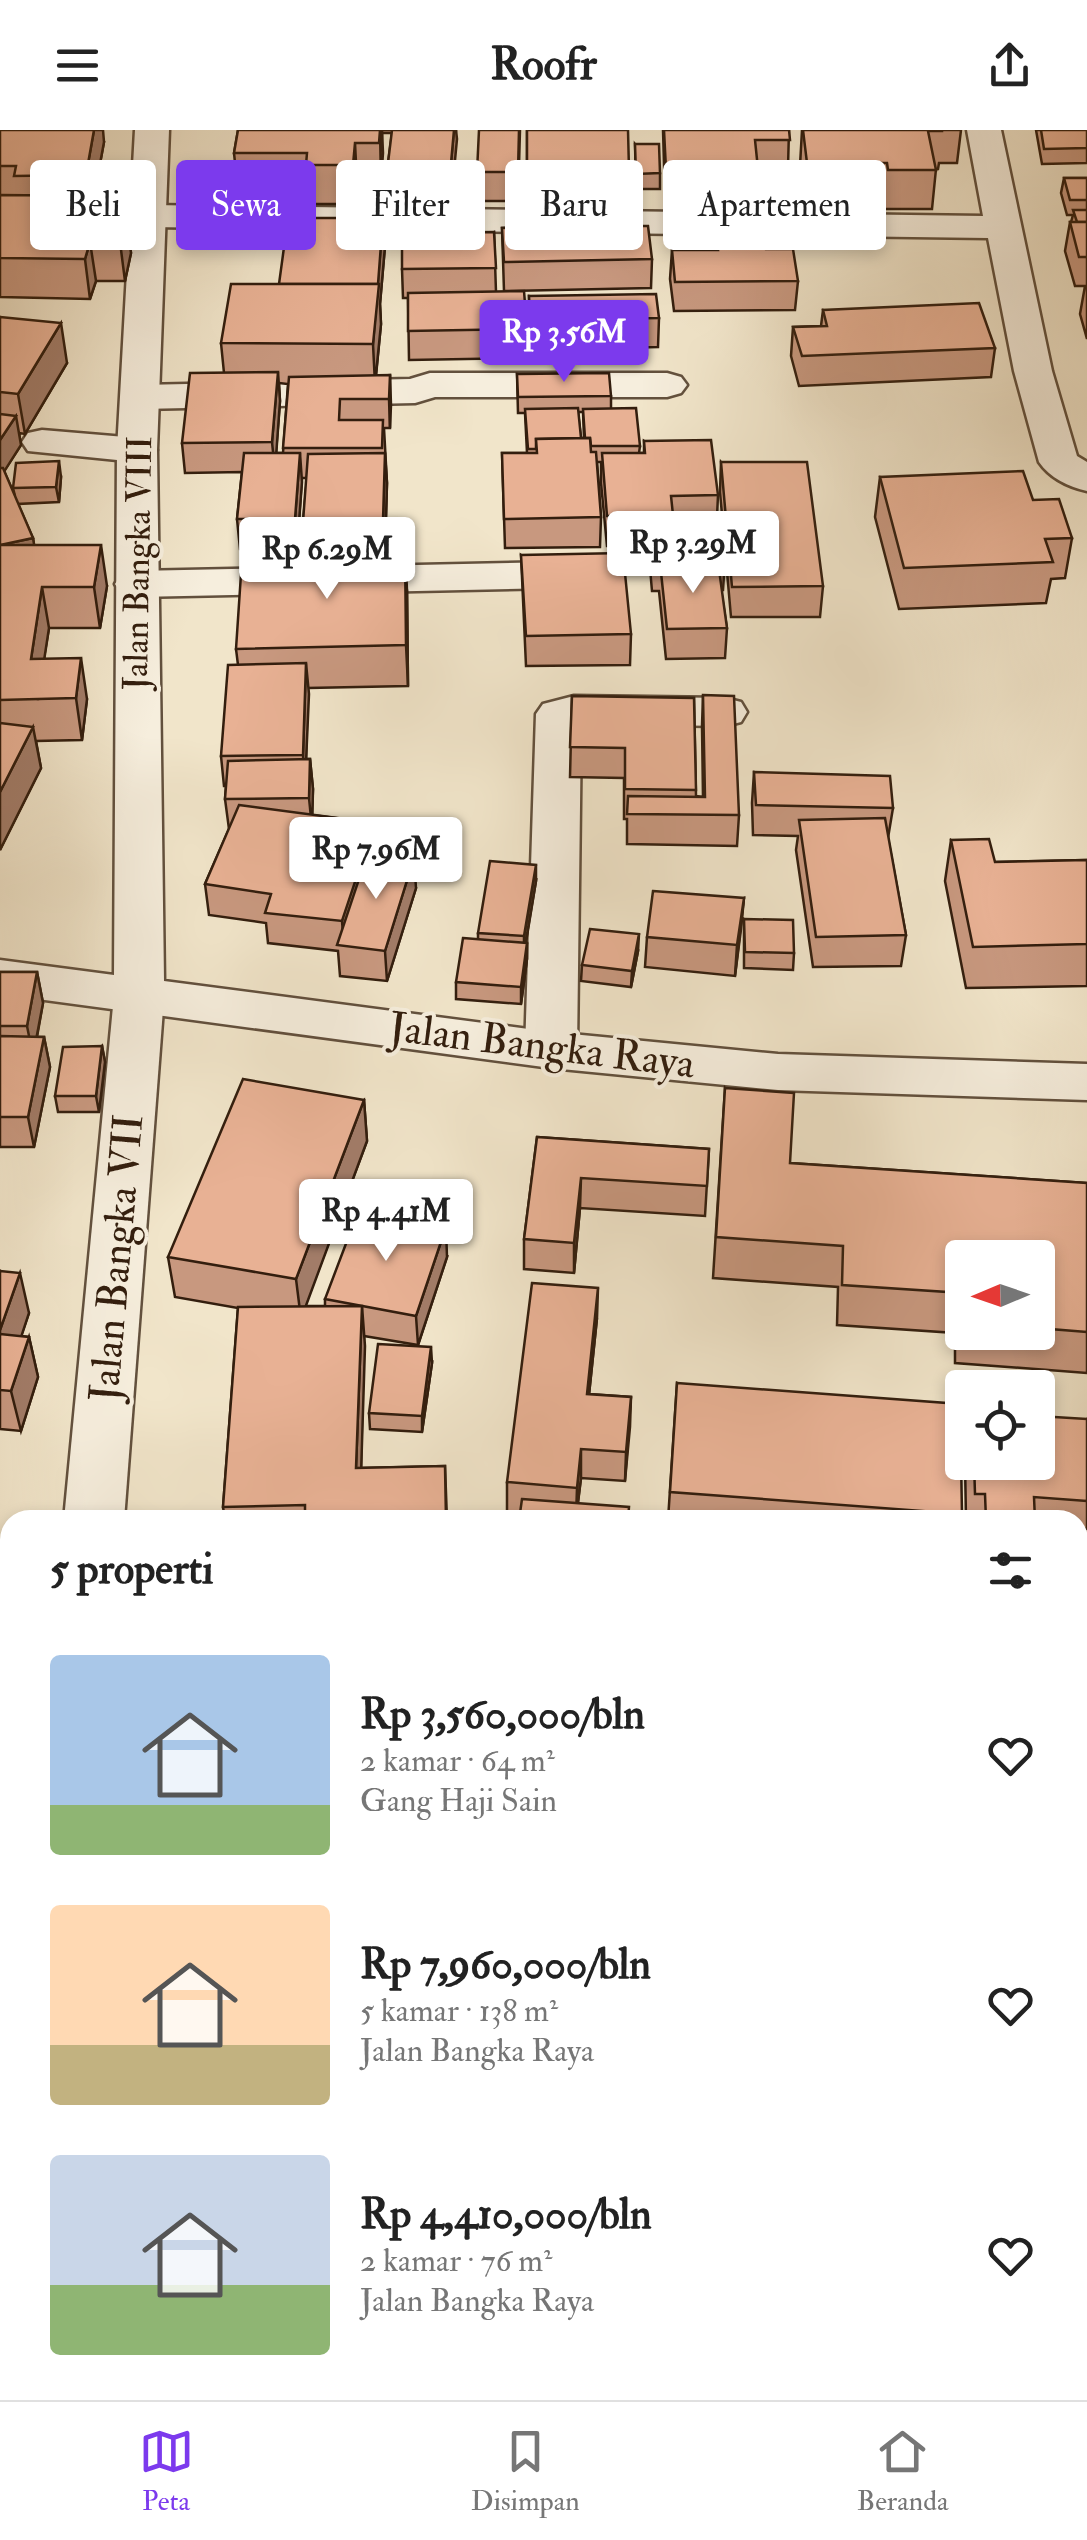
<!DOCTYPE html>
<html lang="id">
<meta charset="utf-8">
<style>
body{margin:0;font-family:"IM FELL Double Pica",serif;background:#f6f6f6;color:#222;height:100vh;display:flex;flex-direction:column;font-size:38px;white-space:nowrap}
*{box-sizing:border-box;margin:0}
p{font-size:32px;color:#767676}
.icon{flex:none;width:55px;height:55px;fill:none;stroke:currentColor;stroke-width:2;stroke-linecap:round;stroke-linejoin:round}
.map{position:relative;flex:1;overflow:hidden}
.drawer{position:absolute;left:0px;top:1380px;width:1088px;height:890px;display:flex;flex-direction:column;background:#fff;border-radius:30px 30px 0 0;box-shadow:0 5px 15px #0003}
.drawer>*{flex:none}
.banner{position:absolute;left:30px;top:30px;width:1028px;height:90px;display:flex;gap:20px}
.needle{width:65px;rotate:268deg}
.controls{position:absolute;left:945px;top:1110px;display:grid;gap:20px}
.controls a{display:grid;place-items:center;width:110px;height:110px;border-radius:10px;background:#fff;box-shadow:0 5px 15px #0003;font-size:50px}
.price{position:absolute;translate:-50% -85px;padding:0 22px;border-radius:10px;background:#fff;color:#222;font-size:32px;line-height:65px;filter:drop-shadow(0 2px 5px #0008)}
.price::after{content:'';position:absolute;left:50%;top:60px;width:30px;height:22px;margin-left:-15px;background:inherit;clip-path:polygon(0 0,100% 0,50% 100%)}
.price.current{background:#7c3aed;color:#fff}
ul{padding:0;list-style:none}
li{display:flex;align-items:center;gap:30px;height:250px;padding:0 50px}
li span{display:grid;place-items:center;flex:none;width:280px;height:200px;border-radius:10px;color:#555}
li>.icon{margin-inline-start:auto}
span .icon{width:120px;height:120px;fill:#fffc;stroke-width:1}
li b{font-size:42px}
h2{display:flex;justify-content:space-between;align-items:center;height:120px;padding:0 50px;font-size:42px}
.chip{padding:0 35px;border-radius:10px;background:#fff;box-shadow:0 5px 15px #0003;font-size:35px;line-height:90px}
.chip.current{background:#7c3aed;color:#fff}
header{display:flex;justify-content:space-between;align-items:center;height:130px;padding:0 50px;background:#fff;font-size:45px;font-weight:800}
.tabs{display:flex;justify-content:space-around;align-items:center;height:140px;border-top:2px solid #e0e0e0;background:#fff;font-size:28px;color:#767676}
.tabs a{display:grid;justify-items:center;gap:5px}
.tabs .current{color:#7c3aed}
.map>svg:first-child{display:block}
.lines{fill:none;stroke-linecap:round;stroke-linejoin:round}
.service-casing{stroke:#62503d;stroke-width:4}
.minor-casing{stroke:#62503d;stroke-width:5}
.tertiary-casing{stroke:#62503d;stroke-width:5}
.service{fill:#f6eedd;fill-rule:evenodd}
.minor{fill:#f6eedd;fill-rule:evenodd}
.tertiary{fill:#f6eedd;fill-rule:evenodd}
.wall{fill:#c8987f;stroke:#331e0e;stroke-width:2.5;fill-rule:evenodd}
.shaded-wall{fill:#a27c68;stroke:#331e0e;stroke-width:2.5}
.building{fill:#e8b194;stroke:#331e0e;stroke-width:2.5}
.labels{text-anchor:middle;dominant-baseline:central;stroke-width:8;stroke-linejoin:round;paint-order:stroke}
.far-street-label{font-size:35px;fill:#331e0e;stroke:#f6eedd}
.street-label{font-size:42px;fill:#331e0e;stroke:#f6eedd}
</style>
<header><svg class="icon" aria-label="menu" viewBox="0 0 24 24"><path d="M4 6h16M4 12h16M4 18h16"/></svg>Roofr<svg class="icon" aria-label="share" viewBox="0 0 24 24"><path d="M12 15V3M7 8l5-5 5 5M5 13v7h14v-7"/></svg></header>
<div class="map">
<svg width="1087" height="2270" viewBox="0 0 1087 2270">
<rect width="100%" height="100%" fill="#f1e5ca"/>
<filter id="stains"><feTurbulence type="fractalNoise" baseFrequency=".002" numOctaves="4"/><feColorMatrix values="0 0 0 0 .2 0 0 0 0 .09 0 0 0 0 .02 0 0 0 .5 -.17"/></filter>
<radialGradient id="worn" r=".72"><stop offset=".6" stop-color="#630" stop-opacity="0"/><stop offset="1" stop-color="#630" stop-opacity=".3"/></radialGradient>
<g class="lines">
<g class="service-casing">
<path id="service" d="M1087,1444V1478L1078,1481V1447Z"/>
</g>
<g class="minor-casing">
<g id="minor">
<path d="M967,0H1001L1052,241L1077,326L1087,332V361C1069,357 1050,348 1039,332L1014,241L988,108L150,97L137,94L132,86L137,78L150,75L983,86Z"/>
<path d="M430,243H667L681,247L687,255L681,263L667,267H435L415,273L141,279L127,275L121,267L127,259L141,255L410,249Z"/>
<path d="M42,300L137,308L151,311L157,320L151,329L137,332L28,321L22,312L28,303Z"/>
<path d="M597,431L612,435L618,444L612,453L597,457L136,467L121,463L115,454L121,445L136,441Z"/>
<path d="M574,566L725,568L741,572L747,582L741,592L725,596L581,594L577,920L569,933L551,938L533,933L525,920L536,584L543,574Z"/>
<path d="M139,849L157,854L164,866L124,1390H64L114,866L121,854Z"/>
<path d="M0,1885L10,1889V1955L0,1951Z"/>
<rect x="1078" y="1995" width="9" height="70"/>
<path d="M10,2234V2260H75V2270H0V2258Z"/>
<path d="M555,2260H631L632,2270H556Z"/>
</g>
</g>
<g class="tertiary-casing">
<path id="tertiary" d="M135,0H169L157,320L164,851L551,902L778,924L1087,934V970L778,960L551,938L0,864V830L114,845L117,320Z"/>
</g>
<use href="#service" class="service"/>
<use href="#minor" class="minor"/>
<use href="#tertiary" class="tertiary"/>
</g>
<g class="wall">
<path d="M0,0L104,12L94,66H103L105,84H126L131,123L125,151H96L90,169L0,167Z"/>
<path d="M238,0H456L452,62L390,61L388,33L392,3H382L381,52H357L356,74H309L308,62H238L234,23Z"/>
<path d="M520,0L518,71H478L477,42Z"/>
<path d="M527,0L629,40V68L527,67Z"/>
<path d="M663,0H789L788,38H758L756,68H665Z"/>
<path d="M802,0H961L957,33H939L938,39H936L932,79H884L883,72L804,71L800,36Z"/>
<path d="M1036,0H1087V33L1042,34Z"/>
<path d="M635,14L660,43V59H636Z"/>
<path d="M1064,48H1087V209L1080,184L1085,156H1075L1065,121L1070,92H1071L1073,85H1067L1061,63Z"/>
<path d="M383,88L385,116L380,174L381,194L376,246L390,245V298H384L387,353L385,419L407,460L408,556L308,558L306,629H310L313,659L312,685L368,692L370,723L416,758L387,851L340,846L338,821L268,813L266,793L209,785L205,754L229,699L225,669L226,656H224L221,626L238,535L236,519L300,443L306,421L303,392L307,348H302L297,419H240L237,389L242,342L185,343L182,313L224,243L221,213L279,154ZM279,253L288,254L283,323H276L280,271Z"/>
<path d="M630,96L652,129L651,158L504,161L502,98Z"/>
<path d="M715,96L766,119L798,151L795,180L674,181L670,149L672,120H714Z"/>
<path d="M494,102L496,162L527,199V228L409,230L408,168H403L402,139Z"/>
<path d="M529,166L659,188L658,217L531,220Z"/>
<path d="M823,180L995,218L991,247L799,256L791,226L793,197L821,196Z"/>
<path d="M0,187L67,233L25,304L19,303L21,315L4,341L15,366L13,358L61,347L59,372L18,374L33,408L34,415L107,456L100,498H49L44,528L87,569L82,610L36,611L41,638L0,720Z"/>
<path d="M517,244L611,266V278L640,316L639,323H644V311L718,365L717,387L725,430L723,460H721L727,498L725,528L666,529L659,461H652L648,415L607,416L601,353V332H597L601,387L600,417L505,418L502,323H527L525,283H518ZM578,282H583L584,308H581Z"/>
<path d="M721,332L823,456L820,487H731L720,362Z"/>
<path d="M880,347L1033,370L1072,408L1065,448L1051,449L1046,473L899,479L875,387Z"/>
<path d="M521,425L631,504L630,535L526,536Z"/>
<path d="M703,565L739,685L737,716L627,714V689H624V648L570,647L572,566L694,568L696,666L703,667L702,596Z"/>
<path d="M754,642L893,678L888,708L906,805L901,836L813,837L796,720L798,706L753,705L752,673Z"/>
<path d="M951,710L995,732L1087,730V856L966,858L945,751Z"/>
<path d="M536,751L526,812L527,813V829L521,874L456,869V852L478,809V803Z"/>
<path d="M744,768L735,846L645,837L647,807Z"/>
<path d="M744,789L794,823L793,840L744,838Z"/>
<path d="M638,821L631,857L581,851L582,835Z"/>
<path d="M0,842H37L43,873L37,907H44L50,937L34,1017H0Z"/>
<path d="M102,916L105,932L99,982H58L55,966Z"/>
<path d="M725,958L790,1033L1087,1053V1243L955,1233V1203L837,1195L838,1157L713,1148ZM962,1128H1038V1202H962Z"/>
<path d="M364,970L367,1011L305,1176H325V1169L447,1127L418,1215L364,1206L361,1338L445,1336L447,1390H225L223,1377L238,1178L175,1167L168,1127Z"/>
<path d="M537,1007L709,1019L705,1086L580,1078L574,1143L524,1139V1109Z"/>
<path d="M0,1141L29,1183L21,1206L29,1207L38,1247L21,1301L0,1299Z"/>
<path d="M597,1188L589,1264L631,1267L625,1351L581,1348L578,1373L520,1382L507,1381V1352Z"/>
<path d="M432,1233L422,1302L370,1299L369,1283Z"/>
<path d="M677,1253L962,1384L961,1390H668Z"/>
<path d="M1087,1289V1399L1080,1398L1078,1407V1390H966L965,1332H1038Z"/>
<path d="M1087,1847V1883L1083,1860Z"/>
<path d="M1078,2126L1083,2151L1080,2159L1087,2270H1032L1030,2260H1078Z"/>
<path d="M631,2260H793L794,2266L793,2270H632Z"/>
<path d="M853,2260H1005L1008,2270H856Z"/>
</g>
<g class="shaded-wall">
<path d="M94,0H103L104,12L91,83L86,45Z"/>
<path d="M380,0H382L383,23L381,52Z"/>
<path d="M454,0H456L457,9L452,62L451,33Z"/>
<path d="M355,13L357,52L356,74L353,35Z"/>
<path d="M103,66L108,105L98,84Z"/>
<path d="M126,84L131,123L125,151L120,112Z"/>
<path d="M383,88L385,116L380,174L381,194L375,254L373,214Z"/>
<path d="M90,112L96,151L90,169L85,129Z"/>
<path d="M61,193L67,233L25,304L18,264Z"/>
<path d="M278,242L280,271L275,341L272,312Z"/>
<path d="M390,245L391,275L390,298L389,269Z"/>
<path d="M16,286L21,315L0,348V310Z"/>
<path d="M300,323L302,352L297,419L295,389Z"/>
<path d="M385,323L387,353L385,421L383,391Z"/>
<path d="M59,331L61,347L59,372L56,357Z"/>
<path d="M33,408L38,438L0,415Z"/>
<path d="M101,415L107,456L100,498L94,457Z"/>
<path d="M405,419L407,460L408,556L406,515Z"/>
<path d="M42,457L49,498L38,570L31,529Z"/>
<path d="M81,528L87,569L82,610L76,568Z"/>
<path d="M306,533L309,564L305,655L303,625Z"/>
<path d="M33,597L41,638L0,720V662Z"/>
<path d="M310,629L313,659L312,698L309,668Z"/>
<path d="M368,692L370,723L344,816L342,791L350,739Z"/>
<path d="M414,728L416,758L387,851L385,821Z"/>
<path d="M536,735V751L524,822V806Z"/>
<path d="M744,768L741,799L735,846L737,815Z"/>
<path d="M639,804L638,821L631,857L632,841Z"/>
<path d="M527,813V829L521,874V857Z"/>
<path d="M37,842L43,873L33,926L27,896Z"/>
<path d="M44,907L50,937L34,1017L28,987Z"/>
<path d="M102,916L105,932L99,982L96,966Z"/>
<path d="M364,970L367,1011L301,1189L296,1149Z"/>
<path d="M581,1048L580,1078L574,1143V1113Z"/>
<path d="M446,1097L447,1127L418,1215L416,1186Z"/>
<path d="M20,1143L29,1183L9,1244L0,1208V1200Z"/>
<path d="M598,1158L597,1188L586,1294L587,1264Z"/>
<path d="M362,1176L365,1216L360,1377L356,1338Z"/>
<path d="M29,1207L38,1247L21,1301L11,1261Z"/>
<path d="M431,1217L432,1233L422,1302V1286Z"/>
<path d="M631,1267L630,1297L625,1351L626,1322Z"/>
<path d="M581,1319V1348L576,1387L577,1358Z"/>
</g>
<g class="building">
<path d="M0,0H94L86,45L14,46L16,36H0Z"/>
<path d="M238,0H380L379,13H355L353,35H306L307,23H234Z"/>
<path d="M392,0H454L451,33H388Z"/>
<path d="M479,0H519L518,42H477Z"/>
<path d="M527,0H628L629,40L527,39Z"/>
<path d="M664,0H789L790,10H755L758,39H666Z"/>
<path d="M803,0H942V1H928L936,40H888L887,33H807Z"/>
<path d="M1041,0H1087V18L1044,19Z"/>
<path d="M635,14H659L660,43L636,44Z"/>
<path d="M1064,48H1087V70H1070Z"/>
<path d="M0,65L103,66L98,84H126L120,112H90L85,129L0,128Z"/>
<path d="M1073,80H1087V92H1077Z"/>
<path d="M629,87L630,96H648L652,129L504,132L502,98L565,97L564,88Z"/>
<path d="M288,88H383L378,154H279Z"/>
<path d="M1070,92H1087V127H1079Z"/>
<path d="M763,95L766,119H793L798,151L675,152L672,120H718L715,96Z"/>
<path d="M494,102L496,138L402,139V103Z"/>
<path d="M231,154H379L373,214L221,213Z"/>
<path d="M524,161L527,199L408,201V163Z"/>
<path d="M656,164L659,188L530,190L529,166Z"/>
<path d="M979,173L995,218L802,226L793,197L827,196L823,180Z"/>
<path d="M0,187L61,193L18,264L0,262Z"/>
<path d="M278,242L272,312L182,313L190,243Z"/>
<path d="M609,243L611,266L518,267L517,244Z"/>
<path d="M390,245L389,269H340L339,290H383L382,318H283L289,247Z"/>
<path d="M578,278L581,308L536,309V319H528L525,279Z"/>
<path d="M636,278L640,316H591L590,308H585L583,279Z"/>
<path d="M0,284L16,286L0,310Z"/>
<path d="M590,308L591,322H596L601,387L504,389L502,323H537L536,309Z"/>
<path d="M711,310L718,365L671,366L673,385L607,386L602,323H645L644,311Z"/>
<path d="M244,323H300L295,389H237Z"/>
<path d="M385,323L383,391L303,392L308,324Z"/>
<path d="M59,331L56,357L13,358L16,333Z"/>
<path d="M721,332H807L823,456L732,457Z"/>
<path d="M0,338H3L33,408L0,415Z"/>
<path d="M1023,341L1033,370L1059,369L1072,408L1045,409L1053,432L904,438L880,347Z"/>
<path d="M720,387L725,430L653,431L648,388Z"/>
<path d="M0,415H101L94,457H42L31,529L81,528L76,568L0,570Z"/>
<path d="M405,419L406,515L236,519L241,444L300,443L301,421Z"/>
<path d="M623,423L631,504L526,506L521,425Z"/>
<path d="M718,432L727,498L667,499L660,433Z"/>
<path d="M306,533L303,625L221,626L228,535Z"/>
<path d="M703,565L734,566L739,685L627,684L628,666L705,667Z"/>
<path d="M572,566L694,568L696,660L625,659V618L570,617Z"/>
<path d="M0,593L33,597L0,662Z"/>
<path d="M310,629L309,668L225,669L228,631Z"/>
<path d="M754,642L890,646L893,678L756,675Z"/>
<path d="M239,675L368,692L350,739L359,740L342,791L265,783L271,764L205,754Z"/>
<path d="M885,688L906,805L816,807L799,690Z"/>
<path d="M989,709L995,732L1087,730V814L973,817L951,710Z"/>
<path d="M368,722L414,728L385,821L337,815Z"/>
<path d="M490,731L536,735L524,806L478,803Z"/>
<path d="M653,761L744,768L737,815L647,807Z"/>
<path d="M744,789L793,790L794,823L745,822Z"/>
<path d="M590,799L639,804L632,841L582,835Z"/>
<path d="M463,808L527,813L521,857L456,852Z"/>
<path d="M0,842H37L27,896H0Z"/>
<path d="M0,906L44,907L28,987H0Z"/>
<path d="M102,916L96,966H55L63,917Z"/>
<path d="M243,949L364,970L296,1149L168,1127Z"/>
<path d="M725,958L794,963L790,1033L1087,1053V1202L1038,1198V1128H962V1193V1163L842,1155L843,1116L716,1107Z"/>
<path d="M537,1007L709,1019L707,1056L581,1048L574,1113L524,1109Z"/>
<path d="M358,1082L446,1097L416,1186L325,1169Z"/>
<path d="M0,1141L20,1143L0,1200Z"/>
<path d="M532,1153L598,1158L587,1264L631,1267L626,1322L581,1319L577,1358L507,1352Z"/>
<path d="M362,1176L356,1338L445,1336L446,1390H305V1375L223,1377L238,1177Z"/>
<path d="M0,1204L29,1207L11,1261L0,1260Z"/>
<path d="M378,1214L431,1217L422,1286L369,1283Z"/>
<path d="M677,1253L960,1274L962,1384L670,1362Z"/>
<path d="M1038,1286L1087,1289V1371L1034,1367L1035,1390H986L985,1364H975L974,1332H1038Z"/>
<path d="M522,1369L629,1377L628,1390H519Z"/>
<path d="M1078,2126L1083,2151L1078,2152Z"/>
<path d="M1087,2158V2270H1045L1043,2260H1078V2159Z"/>
<rect x="228" y="2260" width="215" height="10"/>
<path d="M484,2260H569L570,2270H484Z"/>
<path d="M634,2260H793L794,2266L738,2270H635Z"/>
<path d="M864,2260H1005L1008,2270H866Z"/>
</g>
<g class="labels">
<g class="far-street-label">
<text transform="translate(138 433) rotate(-89)">Jalan Bangka VIII</text>
</g>
<g class="street-label">
<text transform="translate(542 916) rotate(7)">Jalan Bangka Raya</text>
<text transform="translate(117 1128) rotate(-85)">Jalan Bangka VII</text>
</g>
</g>
<rect width="100%" height="100%" filter="url(#stains)"/>
<rect width="100%" height="100%" fill="url(#worn)"/>
</svg>
<div class="controls">
<a><svg class="needle" viewBox="-14 -14 28 28"><path d="M0-13l5 13h-10z" fill="#e53935"/><path d="M0 13l5-13h-10z" fill="#767676"/></svg></a>
<a><svg class="icon" aria-label="locate" viewBox="0 0 24 24"><circle cx="12" cy="12" r="6"/><path d="M12 2v4M12 18v4M2 12h4M18 12h4"/></svg></a>
</div>
<b class="price current" style="left:564px;top:255px">Rp 3.56M</b>
<b class="price" style="left:693px;top:466px">Rp 3.29M</b>
<b class="price" style="left:327px;top:472px">Rp 6.29M</b>
<b class="price" style="left:376px;top:772px">Rp 7.96M</b>
<b class="price" style="left:386px;top:1134px">Rp 4.41M</b>
<div class="banner">
<a class="chip">Beli</a>
<a class="chip current">Sewa</a>
<a class="chip">Filter</a>
<a class="chip">Baru</a>
<a class="chip">Apartemen</a>
</div>
<section class="drawer">
<h2>5 properti<svg class="icon" aria-label="filters" viewBox="0 0 24 24"><path d="M4 7h16M4 17h16"/><circle cx="9" cy="7" r="2"/><circle cx="15" cy="17" r="2"/></svg></h2>
<ul>
<li><span style="background:linear-gradient(#a9c7e8 75%,#8fb573 0)"><svg class="icon" aria-label="home" viewBox="0 0 24 24"><path d="M3 11l9-7 9 7M6 9v11h12V9"/></svg></span><div><b>Rp 3,560,000/bln</b><p>2 kamar · 64 m²</p><p>Gang Haji Sain</p></div><svg class="icon" aria-label="heart" viewBox="0 0 24 24"><path d="M12 20l-8-8c-3-5 5-10 8-4 3-6 11-1 8 4z"/></svg></li>
<li><span style="background:linear-gradient(#ffd9b3 70%,#c2b280 0)"><svg class="icon" aria-label="home" viewBox="0 0 24 24"><path d="M3 11l9-7 9 7M6 9v11h12V9"/></svg></span><div><b>Rp 7,960,000/bln</b><p>5 kamar · 138 m²</p><p>Jalan Bangka Raya</p></div><svg class="icon" aria-label="heart" viewBox="0 0 24 24"><path d="M12 20l-8-8c-3-5 5-10 8-4 3-6 11-1 8 4z"/></svg></li>
<li><span style="background:linear-gradient(#c9d6e8 65%,#8fb573 0)"><svg class="icon" aria-label="home" viewBox="0 0 24 24"><path d="M3 11l9-7 9 7M6 9v11h12V9"/></svg></span><div><b>Rp 4,410,000/bln</b><p>2 kamar · 76 m²</p><p>Jalan Bangka Raya</p></div><svg class="icon" aria-label="heart" viewBox="0 0 24 24"><path d="M12 20l-8-8c-3-5 5-10 8-4 3-6 11-1 8 4z"/></svg></li>
</ul>
</section>
</div>
<nav class="tabs">
<a class="current"><svg class="icon" aria-label="map" viewBox="0 0 24 24"><path d="M3 6l6-2 6 2 6-2v14l-6 2-6-2-6 2zM9 4v14M15 6v14"/></svg>Peta</a>
<a><svg class="icon" aria-label="saved" viewBox="0 0 24 24"><path d="M7 4h10v16l-5-4-5 4z"/></svg>Disimpan</a>
<a><svg class="icon" aria-label="home" viewBox="0 0 24 24"><path d="M3 11l9-7 9 7M6 9v11h12V9"/></svg>Beranda</a>
</nav>
